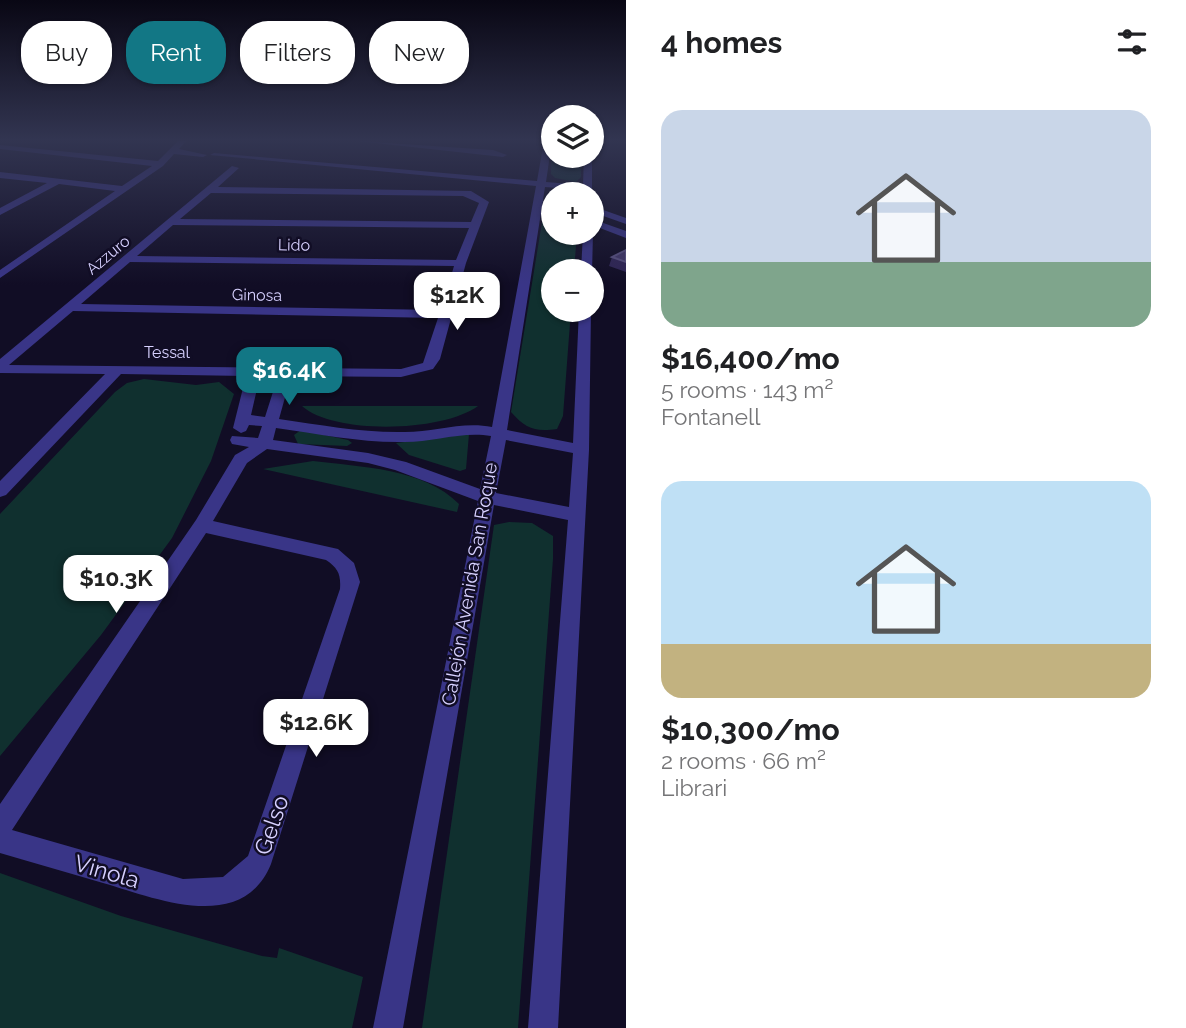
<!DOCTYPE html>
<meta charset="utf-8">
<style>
body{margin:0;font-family:Raleway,sans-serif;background:#f2f2f2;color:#202124;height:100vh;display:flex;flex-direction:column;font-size:26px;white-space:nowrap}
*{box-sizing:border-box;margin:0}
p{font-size:23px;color:#757577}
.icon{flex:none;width:38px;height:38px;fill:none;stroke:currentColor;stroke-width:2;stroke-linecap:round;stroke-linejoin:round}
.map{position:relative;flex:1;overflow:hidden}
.side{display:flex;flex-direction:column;background:#fff;width:560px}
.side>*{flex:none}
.guide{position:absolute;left:21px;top:21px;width:499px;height:63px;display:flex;gap:14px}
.fabs{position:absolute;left:541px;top:105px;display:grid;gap:14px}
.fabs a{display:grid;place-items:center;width:63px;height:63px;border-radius:50%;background:#fff;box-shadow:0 2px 5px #0004;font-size:35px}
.price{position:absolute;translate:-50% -60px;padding:0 16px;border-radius:14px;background:#fff;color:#222;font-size:23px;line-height:46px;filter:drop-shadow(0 2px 4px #0008)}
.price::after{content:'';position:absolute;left:50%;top:42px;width:21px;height:16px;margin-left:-10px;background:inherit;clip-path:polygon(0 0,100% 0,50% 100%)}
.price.active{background:#127785;color:#fff}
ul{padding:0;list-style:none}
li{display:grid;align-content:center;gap:14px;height:371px;padding:0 35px}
li span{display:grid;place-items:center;height:217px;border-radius:21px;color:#555}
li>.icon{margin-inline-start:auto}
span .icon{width:126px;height:126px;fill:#fffc;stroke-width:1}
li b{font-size:30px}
h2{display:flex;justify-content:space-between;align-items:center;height:84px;padding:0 35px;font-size:30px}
.chip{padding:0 24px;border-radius:28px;background:#fff;box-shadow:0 2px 5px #0004;font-size:24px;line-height:63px}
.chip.active{background:#127785;color:#fff}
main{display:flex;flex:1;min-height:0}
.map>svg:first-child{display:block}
.green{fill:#10302f}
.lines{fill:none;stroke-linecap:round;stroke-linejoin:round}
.minor{fill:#393587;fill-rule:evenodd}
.wall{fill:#2f2555}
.building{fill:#413767;stroke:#58507f;stroke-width:2}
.labels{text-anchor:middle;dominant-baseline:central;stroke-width:5;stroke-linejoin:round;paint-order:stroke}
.far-street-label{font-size:16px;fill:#d7d1ff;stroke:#110d25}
.street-label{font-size:19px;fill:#d7d1ff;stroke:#110d25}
.near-street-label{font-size:23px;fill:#d7d1ff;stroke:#110d25}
</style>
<main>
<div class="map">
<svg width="626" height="1028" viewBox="0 0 626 1028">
<rect width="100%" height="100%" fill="#110d25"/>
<g class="green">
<path d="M552,141L553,156H581V177L576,182L555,178L551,174Z"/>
<path d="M553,221V233H577L574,271H553V310H571L563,416L557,429C535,432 526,429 511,412L542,222Z"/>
<path d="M144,379L196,385L219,382L234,394L211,461L172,538L101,635L0,756V514L115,392L127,383Z"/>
<path d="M302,406H478C443,432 334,435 302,406Z"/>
<path d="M301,430L348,440L352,443L347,446L298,444L294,435Z"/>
<path d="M469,434L466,469L460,471L409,455L396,443Z"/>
<path d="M313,461C360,467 424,468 459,504L457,512L263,469Z"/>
<path d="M509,522L532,523L553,536V559L518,1028H422L494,525Z"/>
<path d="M0,873L121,916L262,956L277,958L279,948L363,977L352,1028H0Z"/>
</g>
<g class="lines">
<g class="minor">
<path d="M178,141H186L179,149L207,155L203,157L174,154L163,166L0,278V270L115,191L59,184L0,215V208L47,183L0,178V172L122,186L152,166L0,149V145L158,161Z"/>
<path d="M357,141L493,150L507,155L503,157Z"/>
<path d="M544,141H552L546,182L583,185L584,156H592V196L584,194L583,190L545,187L507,430L573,443L579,310H591L589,450L558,1028H528L568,520L494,505L403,1028H373L478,501L395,470L368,463L267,449L247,463L213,521L338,549L354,563L360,582L271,864C242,935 155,898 103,883C69,873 34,863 0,853V804L196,520L235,455L249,447L232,444L230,440L232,436L258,438L262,426L249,425L246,431L241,433L233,428L246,376L121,374L6,495L0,497V481L105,374L0,373V359L232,166L239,168L218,187L471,191L489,202L466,263L440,359L433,369L401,377L291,376L279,419C321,425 363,433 405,432C434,432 463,421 492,427L536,186L210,155L214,153L537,181ZM211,193L463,196L479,203L471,222L180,219ZM173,225L469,228L456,260L137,256ZM130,262L454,266L441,310L81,304ZM73,311L438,318L423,363L401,369L9,365ZM260,376H278L265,417L251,415ZM276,428C319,434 362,443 405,442C433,442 463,431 491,436L480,489L406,462L368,453L273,440ZM506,440L573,453L569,507L496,493ZM206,533L326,560C338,568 341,574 340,589L248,856L223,877L183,879L12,830Z"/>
<path d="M592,206L626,218V224L592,212Z"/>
<path d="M592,219L626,231V238L592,225Z"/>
<path d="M592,231L593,233L592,273L581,271L583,233Z"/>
</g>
</g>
<path class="wall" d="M626,250V272L609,266L612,257Z"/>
<path class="building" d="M626,250V262L612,257Z"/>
<linearGradient id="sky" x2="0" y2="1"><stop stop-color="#090714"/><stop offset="0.49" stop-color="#323551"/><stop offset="1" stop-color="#323551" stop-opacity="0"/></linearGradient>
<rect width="626" height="285" fill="url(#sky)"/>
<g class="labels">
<g class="far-street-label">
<text transform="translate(294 245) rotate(1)">Lido</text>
<text transform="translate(108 255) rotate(-40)">Azzuro</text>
<text transform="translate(257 295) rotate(1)">Ginosa</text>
<text x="167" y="352">Tessal</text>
</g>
<g class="street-label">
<text transform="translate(469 584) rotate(-80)">Callejón Avenida San Roque</text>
</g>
<g class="near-street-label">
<text transform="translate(271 825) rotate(-71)">Gelso</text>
<text transform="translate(107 871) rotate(16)">Vinola</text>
</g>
</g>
</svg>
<div class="fabs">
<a><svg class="icon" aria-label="layers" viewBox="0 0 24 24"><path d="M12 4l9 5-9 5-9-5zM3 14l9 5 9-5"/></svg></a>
<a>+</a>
<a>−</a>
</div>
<b class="price" style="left:457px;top:332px">$12K</b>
<b class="price active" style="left:289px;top:407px">$16.4K</b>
<b class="price" style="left:116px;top:615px">$10.3K</b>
<b class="price" style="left:316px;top:759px">$12.6K</b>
<div class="guide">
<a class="chip">Buy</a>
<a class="chip active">Rent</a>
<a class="chip">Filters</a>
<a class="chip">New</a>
</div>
</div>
<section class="side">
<h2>4 homes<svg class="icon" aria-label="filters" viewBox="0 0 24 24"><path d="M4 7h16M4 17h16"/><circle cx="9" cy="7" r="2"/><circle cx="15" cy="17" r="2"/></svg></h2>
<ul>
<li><span style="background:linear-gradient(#c9d6e8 70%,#7fa58c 0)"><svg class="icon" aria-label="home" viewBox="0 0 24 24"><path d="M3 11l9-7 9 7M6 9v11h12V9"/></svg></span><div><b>$16,400/mo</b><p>5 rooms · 143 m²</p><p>Fontanell</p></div></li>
<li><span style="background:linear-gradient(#bfe0f5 75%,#c2b280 0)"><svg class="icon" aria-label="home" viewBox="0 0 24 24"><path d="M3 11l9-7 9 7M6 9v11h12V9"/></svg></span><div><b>$10,300/mo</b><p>2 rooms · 66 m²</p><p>Librari</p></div></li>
</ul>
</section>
</main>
